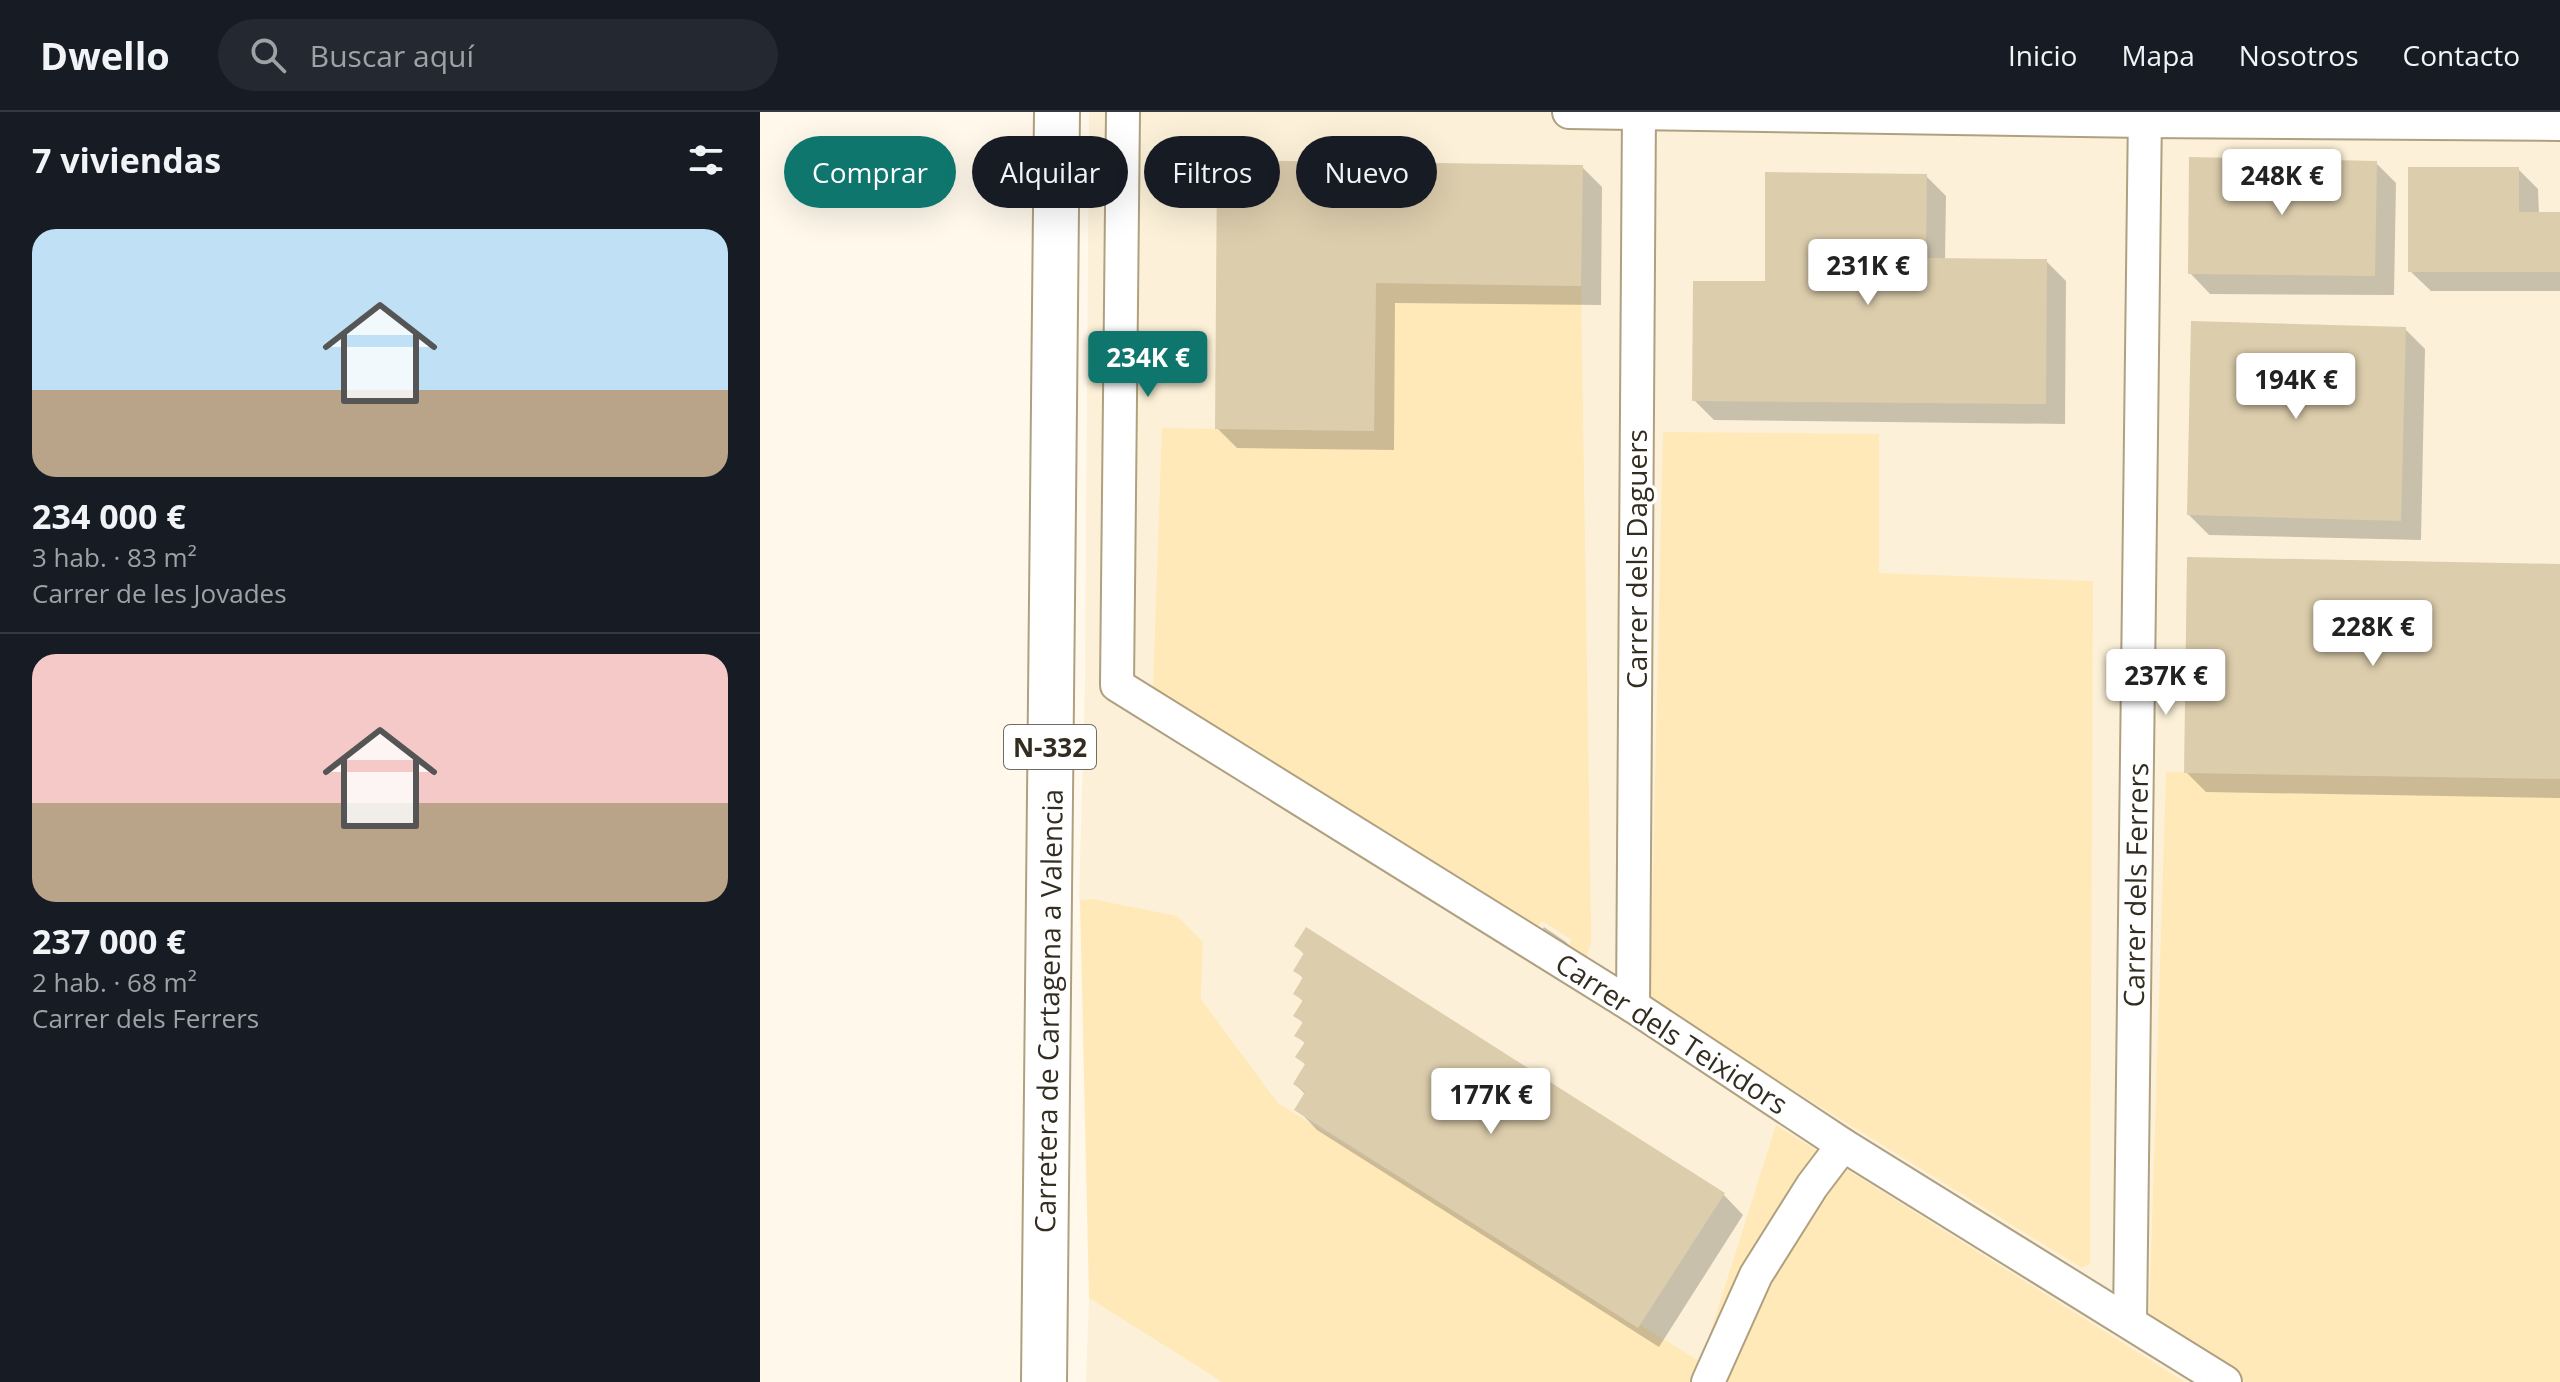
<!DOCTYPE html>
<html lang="es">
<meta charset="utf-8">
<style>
body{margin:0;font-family:"Open Sans",sans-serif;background:#242831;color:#f1f3f6;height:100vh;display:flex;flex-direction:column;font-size:30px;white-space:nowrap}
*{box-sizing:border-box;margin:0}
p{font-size:26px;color:#9ea1a6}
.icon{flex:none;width:44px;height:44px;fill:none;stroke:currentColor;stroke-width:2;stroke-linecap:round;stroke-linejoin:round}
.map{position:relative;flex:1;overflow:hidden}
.drawer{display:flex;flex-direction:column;background:#171b24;width:760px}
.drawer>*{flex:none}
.guide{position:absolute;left:24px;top:24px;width:760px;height:72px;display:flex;gap:16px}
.price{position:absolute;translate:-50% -68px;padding:0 18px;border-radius:8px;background:#fff;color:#222;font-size:26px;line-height:52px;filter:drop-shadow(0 2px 4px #0008)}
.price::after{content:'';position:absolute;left:50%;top:48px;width:24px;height:18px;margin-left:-12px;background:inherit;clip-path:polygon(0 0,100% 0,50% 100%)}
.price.on{background:#0f766e;color:#fff}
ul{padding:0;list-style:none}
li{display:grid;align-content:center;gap:16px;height:424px;padding:0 32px}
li+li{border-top:2px solid #363941}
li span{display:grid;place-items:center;height:248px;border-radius:24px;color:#555}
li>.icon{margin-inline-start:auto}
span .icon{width:144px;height:144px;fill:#fffc;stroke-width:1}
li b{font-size:34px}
h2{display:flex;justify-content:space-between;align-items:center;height:96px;padding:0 32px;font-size:34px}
.tag{padding:0 28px;border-radius:36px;background:#171b24;box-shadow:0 8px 32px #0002;font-size:28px;line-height:72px}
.tag.on{background:#0f766e;color:#fff}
header{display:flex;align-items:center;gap:48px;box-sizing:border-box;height:112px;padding:0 40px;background:#171b24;border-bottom:2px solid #363941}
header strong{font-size:38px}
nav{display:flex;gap:44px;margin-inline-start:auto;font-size:28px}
.search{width:560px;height:72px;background:#242831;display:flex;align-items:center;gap:20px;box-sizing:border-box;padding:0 28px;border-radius:44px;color:#9ea1a6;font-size:30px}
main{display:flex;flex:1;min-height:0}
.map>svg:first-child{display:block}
.built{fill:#fcf1d8}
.green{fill:#ffe9b9}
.shadow{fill:#0003}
.building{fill:#dccdac}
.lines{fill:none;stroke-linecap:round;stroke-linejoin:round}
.minor-casing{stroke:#afa080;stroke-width:36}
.highway-casing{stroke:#afa080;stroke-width:48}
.minor{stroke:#fff;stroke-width:32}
.highway{stroke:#fff;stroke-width:44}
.labels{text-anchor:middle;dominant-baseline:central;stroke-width:7;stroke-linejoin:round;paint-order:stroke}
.shield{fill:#fff;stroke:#706c64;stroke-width:2}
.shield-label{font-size:26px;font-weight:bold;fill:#332d21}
.street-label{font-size:28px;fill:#332d21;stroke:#fff}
</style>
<header>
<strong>Dwello</strong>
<div class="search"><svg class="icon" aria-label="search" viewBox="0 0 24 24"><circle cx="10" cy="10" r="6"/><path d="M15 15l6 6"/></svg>Buscar aquí</div>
<nav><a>Inicio</a><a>Mapa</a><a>Nosotros</a><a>Contacto</a></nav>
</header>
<main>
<section class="drawer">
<h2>7 viviendas<svg class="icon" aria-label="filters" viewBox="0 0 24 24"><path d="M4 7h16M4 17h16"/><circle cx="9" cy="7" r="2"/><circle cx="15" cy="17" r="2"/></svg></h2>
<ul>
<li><span style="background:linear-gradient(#bfe0f5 65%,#b9a48a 0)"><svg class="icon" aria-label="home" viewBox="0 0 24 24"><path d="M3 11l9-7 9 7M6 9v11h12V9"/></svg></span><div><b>234 000 €</b><p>3 hab. · 83 m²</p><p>Carrer de les Jovades</p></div></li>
<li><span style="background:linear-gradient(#f6c9c9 60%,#b9a48a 0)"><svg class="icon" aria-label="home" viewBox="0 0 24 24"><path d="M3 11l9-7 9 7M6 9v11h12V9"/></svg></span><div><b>237 000 €</b><p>2 hab. · 68 m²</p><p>Carrer dels Ferrers</p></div></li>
</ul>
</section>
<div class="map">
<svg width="1800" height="1270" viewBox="0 0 1800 1270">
<rect width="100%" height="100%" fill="#fff8eb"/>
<g class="built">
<path d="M329,0H1800V1270H1425L1016,1014L942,1251L518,991L441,887L443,830L332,787L319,788L325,571Z"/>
<path d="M329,1186L462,1270H326Z"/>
</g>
<g class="green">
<path d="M616,171L821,174L831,815V831L826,847L805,840L812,828L782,809L774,820L393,575L402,316L614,319Z"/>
<path d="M903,320L1119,322V461L1333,469L1330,1152L1322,1156L890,890Z"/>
<path d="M1406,660L1800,667V1270H1486L1389,1209Z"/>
<path d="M332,787L417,804L443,830L441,887L518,991L941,1250L1016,1013L1425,1270H462L329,1186L320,788Z"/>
</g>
<g class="shadow">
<path d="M459,50L822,55L842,75L841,193L635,191L634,338L477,336L457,316Z"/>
<path d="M1616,51L1636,71L1634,183L1450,182L1430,161Z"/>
<path d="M1758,57L1778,77L1779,102H1800V179H1671L1650,159Z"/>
<path d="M1166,64L1186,84L1185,148L1286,149L1306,169L1305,312L954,308L934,288L1007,171Z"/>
<path d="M1645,217L1665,237L1661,428L1449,423L1429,403Z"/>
<path d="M1800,454V686L1446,680L1426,660Z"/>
<path d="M784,815L806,830L812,836L809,841L781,820Z"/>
<path d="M536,834L963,1082L983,1103L899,1235L557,1018L537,997L546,983L535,972L547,954L538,945L546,932L537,924L544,912L536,904L544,890L535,882L544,867L535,858L545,843Z"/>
</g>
<g class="building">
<path d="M1429,45L1617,49L1615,164L1428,162Z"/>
<path d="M457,48L823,53L821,174L616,171L614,319L455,317Z"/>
<path d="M1648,55H1759V100H1800V160H1648Z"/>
<path d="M1005,60L1167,62L1166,146L1287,147L1286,292L932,289L933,169H1005Z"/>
<path d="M1431,209L1646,215L1641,409L1427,403Z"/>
<path d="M1427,445L1800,452V667L1424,661Z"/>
<path d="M546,815L965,1081L878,1216L534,998L545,980L533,972L545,952L535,945L545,930L534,924L543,910L533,904L543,888L533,882L543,865L533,859L544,841L534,834Z"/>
</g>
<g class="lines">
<g class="minor-casing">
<g id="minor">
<path d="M363,0L357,573L873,894L1083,1033L1465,1270"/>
<path d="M809,0L1385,9L1800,12"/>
<path d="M873,894L879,0"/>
<path d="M1370,1210L1385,0"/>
<path d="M948,1270L996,1163L1052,1074L1083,1033"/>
</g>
</g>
<g class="highway-casing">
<path id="highway" d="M284,1270L297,0"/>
</g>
<use href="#minor" class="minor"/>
<use href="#highway" class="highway"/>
</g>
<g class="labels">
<rect class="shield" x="244" y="613" width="92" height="44" rx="6"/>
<g class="shield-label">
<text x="290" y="635">N-332</text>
</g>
<g class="street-label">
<text transform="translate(876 447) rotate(-90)">Carrer dels Daguers</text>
<text transform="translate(1375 773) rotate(-89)">Carrer dels Ferrers</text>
<text transform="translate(288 899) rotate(-89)">Carretera de Cartagena a Valencia</text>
<text transform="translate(912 921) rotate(33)">Carrer dels Teixidors</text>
</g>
</g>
</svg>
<b class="price" style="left:1522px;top:105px">248K €</b>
<b class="price" style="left:1108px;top:195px">231K €</b>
<b class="price on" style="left:388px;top:287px">234K €</b>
<b class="price" style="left:1536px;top:309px">194K €</b>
<b class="price" style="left:1613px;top:556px">228K €</b>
<b class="price" style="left:1406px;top:605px">237K €</b>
<b class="price" style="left:731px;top:1024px">177K €</b>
<div class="guide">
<a class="tag on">Comprar</a>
<a class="tag">Alquilar</a>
<a class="tag">Filtros</a>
<a class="tag">Nuevo</a>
</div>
</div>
</main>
